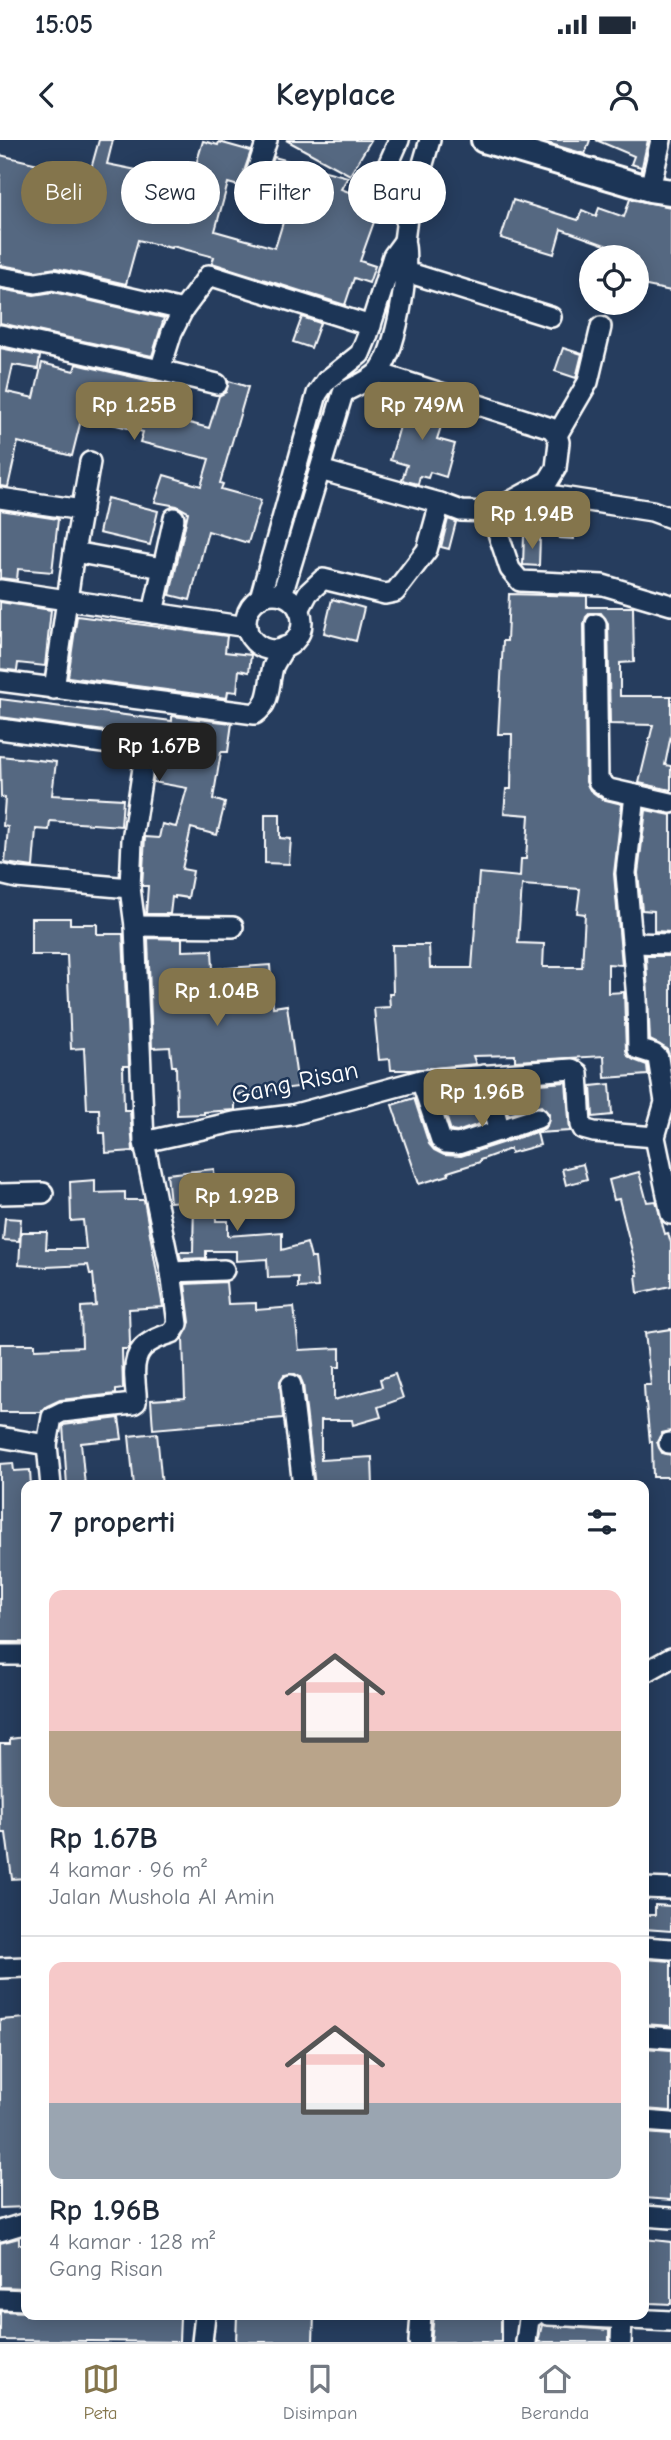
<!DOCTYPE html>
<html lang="id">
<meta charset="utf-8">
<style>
body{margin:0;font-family:"Comic Neue",sans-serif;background:#f6f6f7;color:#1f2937;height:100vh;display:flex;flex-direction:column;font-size:26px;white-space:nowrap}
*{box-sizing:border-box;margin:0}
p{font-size:23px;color:#747a83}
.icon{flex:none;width:38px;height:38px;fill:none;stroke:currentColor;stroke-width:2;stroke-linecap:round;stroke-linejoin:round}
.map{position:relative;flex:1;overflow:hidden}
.sheet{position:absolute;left:21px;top:1340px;width:628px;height:840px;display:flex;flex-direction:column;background:#fff;border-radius:14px;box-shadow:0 4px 18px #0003}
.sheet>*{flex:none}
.guide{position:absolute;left:21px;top:21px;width:630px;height:63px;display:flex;gap:14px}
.tools{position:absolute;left:579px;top:105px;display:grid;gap:14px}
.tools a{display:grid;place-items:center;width:70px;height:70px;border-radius:50%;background:#fff;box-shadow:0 4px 18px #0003;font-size:35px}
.price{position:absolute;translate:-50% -60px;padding:0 16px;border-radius:14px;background:#84754c;color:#fff;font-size:23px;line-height:46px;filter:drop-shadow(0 2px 4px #0008)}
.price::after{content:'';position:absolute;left:50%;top:42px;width:21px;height:16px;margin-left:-10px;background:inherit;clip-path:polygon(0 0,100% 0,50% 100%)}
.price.current{background:#222;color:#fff}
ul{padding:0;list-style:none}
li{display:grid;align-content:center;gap:14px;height:371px;padding:0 28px}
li+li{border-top:2px solid #e0e1e3}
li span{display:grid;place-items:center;height:217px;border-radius:14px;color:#555}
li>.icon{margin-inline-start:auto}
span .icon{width:126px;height:126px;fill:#fffc;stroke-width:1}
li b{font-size:30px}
h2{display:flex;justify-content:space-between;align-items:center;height:84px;padding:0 28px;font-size:30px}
.tag{padding:0 24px;border-radius:32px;background:#fff;box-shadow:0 4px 18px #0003;font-size:24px;line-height:63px}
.tag.current{background:#84754c;color:#fff}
.status{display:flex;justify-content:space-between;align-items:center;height:49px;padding:0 35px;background:#fff;direction:ltr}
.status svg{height:19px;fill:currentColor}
header{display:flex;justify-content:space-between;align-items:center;height:91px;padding:0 28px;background:#fff;font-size:32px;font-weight:700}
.tab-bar{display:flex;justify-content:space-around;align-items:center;height:98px;border-top:2px solid #e0e1e3;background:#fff;font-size:19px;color:#747a83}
.tab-bar a{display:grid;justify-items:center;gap:4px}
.tab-bar .current{color:#84754c}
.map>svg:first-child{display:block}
.building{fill:#556781;stroke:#fff;stroke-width:2;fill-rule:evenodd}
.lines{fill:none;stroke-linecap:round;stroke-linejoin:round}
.minor-casing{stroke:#fff;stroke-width:24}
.tertiary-casing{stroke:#fff;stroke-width:30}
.minor{stroke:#1d3557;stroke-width:19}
.tertiary{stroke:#1d3557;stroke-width:24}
.labels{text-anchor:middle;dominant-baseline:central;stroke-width:5;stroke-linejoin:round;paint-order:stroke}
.street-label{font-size:26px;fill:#fff;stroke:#1d3557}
</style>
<div class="status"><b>15:05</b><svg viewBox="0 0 49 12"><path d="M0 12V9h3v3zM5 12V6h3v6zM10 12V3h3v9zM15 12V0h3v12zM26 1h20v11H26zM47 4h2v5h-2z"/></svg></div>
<header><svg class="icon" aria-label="back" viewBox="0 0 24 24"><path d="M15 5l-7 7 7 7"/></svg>Keyplace<svg class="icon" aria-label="person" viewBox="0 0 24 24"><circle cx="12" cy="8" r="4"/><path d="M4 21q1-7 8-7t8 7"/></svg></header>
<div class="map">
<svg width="671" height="2202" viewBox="0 0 671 2202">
<rect width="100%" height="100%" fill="#263d5e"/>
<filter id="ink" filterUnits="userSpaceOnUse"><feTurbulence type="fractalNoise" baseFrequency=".0143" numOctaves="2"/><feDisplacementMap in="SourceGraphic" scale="14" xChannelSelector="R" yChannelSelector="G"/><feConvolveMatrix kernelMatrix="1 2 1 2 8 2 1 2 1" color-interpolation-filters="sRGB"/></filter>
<g filter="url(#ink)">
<g class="building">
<path d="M99,0H113L107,24L191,41L203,1L218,5L219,2L251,11L239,46L228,43L215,91L275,108L288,66L261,55L274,17L348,37L341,49L362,57L364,64L368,68H379L360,121L375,126L369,143L354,138L345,165L212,123L214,117L172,106L171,108L138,100L126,144L56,128L36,131L0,125V15L89,36Z"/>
<path d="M286,0H371L350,35Z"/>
<path d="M537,0H590L585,14Z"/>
<path d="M596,0H648L641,31V27L631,24L634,16Z"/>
<path d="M630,59L671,67V151L637,144V117H614L616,109L561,89L554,114L501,98L513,60L578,80L582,70L596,76L599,68L624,77Z"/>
<path d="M0,149L34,155L53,152L164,178L152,216L0,183Z"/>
<path d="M302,177L320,183L311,208L293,202Z"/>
<path d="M0,208L40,216L38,229L13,225L7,252L34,258L42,223L74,231L76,224L186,249L178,280L209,288L219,256L226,252L229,241L248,247L220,343L223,344L221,349L261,360L248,403L208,391L190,460L170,455L188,372L177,366L155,362L164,335L201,346L209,319L140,302L143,292L82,276L72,316L18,302L8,347L0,346Z"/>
<path d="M563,208L582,214L576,238L555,231Z"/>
<path d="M409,256L447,268L437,299L455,304L446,337L430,332L428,338L420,336L418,344L402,340L407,325L390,320Z"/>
<path d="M107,358L158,371L150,405L99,393Z"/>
<path d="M0,370L58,379L52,432L18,429L17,440L0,438Z"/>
<path d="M561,370L575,371L574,399L559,398Z"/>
<path d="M448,379L456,382L449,409L441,407Z"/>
<path d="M524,396H540L539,426L523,425Z"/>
<path d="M509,454L587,456V467H633L634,522L620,523V556H671V595L665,625L671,626V650L639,643L653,585L610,584L608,483L601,473H590L586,477L584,484L586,642L590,650L602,659L622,664L614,734L622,825L608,824V853L624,852L626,910L628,916L634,920L647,925L648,935L605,938L604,916L515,921V915L473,916L476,924L412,930H391L390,919L379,920L374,868L390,867L389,854H393L392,805H429L430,828H472L479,733L520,737L521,719H526L529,675L504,673L506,649H511L512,594H498L503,501H507ZM522,745L580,749L577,773L585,774L582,827H543L544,804L518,803Z"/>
<path d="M332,459L364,468L356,501L324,493Z"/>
<path d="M0,462L51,470L45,526L18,523L17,531L0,529Z"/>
<path d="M77,476L227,496L225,512L251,515L249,532L239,530L237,552L228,551L227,558L68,537Z"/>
<path d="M0,559L172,581V576L232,583L228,612H221L213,659L225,663L217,695L191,688L182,729L193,731L188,758L175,756V758L172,757L170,774H146L148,746H142L145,697L159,698L162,684L176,687L187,648L153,642L158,602L150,601L142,596L0,577Z"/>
<path d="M0,616L56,622L52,655L123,659L121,686L50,681L49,690L36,689L33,727L5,723L8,687L3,686L5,658L1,657Z"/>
<path d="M646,670L671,675V792L654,791V771L642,770L638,733Z"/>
<path d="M265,674H280V698L291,699L289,724L265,723Z"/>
<path d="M31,778H70V784H97V794H123L129,926H123L124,970H130L133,1011L106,1013L105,993H100L99,969H87L84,908L71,909L67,815H31Z"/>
<path d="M148,798L182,799V811L212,810L213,829L270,825L273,867L287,865L298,947L235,955V970L204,972V974L177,975L176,926H172L170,907L152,908Z"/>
<path d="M646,816H671V922L667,909L650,900Z"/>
<path d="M566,942L570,991L537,993L540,1005L511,1013L510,1009L480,1020V1022L448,1032L449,1035L419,1044L392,965L414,958L429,1004L434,1010L444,1015L461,1016L542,990L547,986L549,974L541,966L508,975L500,947Z"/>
<path d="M610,944L612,975L593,977L591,946Z"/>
<path d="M475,948L485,982L457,992L451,991L438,951Z"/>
<path d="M583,1024L587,1039L566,1045L562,1029Z"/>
<path d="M214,1029L216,1081H228V1096L282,1092V1110L307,1103L311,1118H315L318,1147L298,1148V1137L268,1138L267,1119L236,1121V1111H206V1118L181,1119L179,1112H193L194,1060L170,1062L167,1034Z"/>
<path d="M639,1032L647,1062L656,1061L665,1094L668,1093L671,1103V1146L638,1153L636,1135H638L619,1059L614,1060L609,1040Z"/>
<path d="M95,1040V1053L125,1052V1060H144L163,1167L129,1169L130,1204L127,1209H122L123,1249L116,1250V1254L60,1260L47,1266L41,1272H0V1204H35V1209L82,1207L81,1167L96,1166L93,1134H90L88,1125L46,1127L19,1125L21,1092H47L46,1109H86L83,1080L71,1081L70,1042Z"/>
<path d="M5,1078L21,1079L19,1101L3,1100Z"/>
<path d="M226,1142L228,1164L256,1163V1170L294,1167L299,1210L340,1208V1227H334V1260L382,1247L380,1239L395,1234L403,1258L378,1267L381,1277L353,1285L352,1280H321V1320L372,1317L373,1346H315L303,1244L300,1237L295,1234L284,1235L280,1241L283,1278L153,1289L151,1260L185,1258L183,1198L190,1182L185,1144Z"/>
<path d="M671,1189V1291L662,1293L657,1302L662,1313L671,1315V1337H653L652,1302H650L646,1263H645L644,1245H651L645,1193Z"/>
<path d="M119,1278L122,1299L81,1303L85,1346H67L63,1285Z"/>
<path d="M157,1293L162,1346H134L129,1296Z"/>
<path d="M13,1323L14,1331L30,1330L31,1346H26V1502H0V1324Z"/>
<path d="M26,1597V1738L12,1739L6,1693H1L0,1604H10V1599Z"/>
<path d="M655,1765L671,1766V1791L644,1789V1775H655Z"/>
<path d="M644,1819L671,1821V1886L644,1884L646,1836H644Z"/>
<path d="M26,1878V2067L0,2068V1880Z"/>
<path d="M644,1908L671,1910V1971L644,1969Z"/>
<path d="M644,1993L671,1995V2060L644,2058Z"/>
<path d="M19,2098V2104H26V2148L0,2147V2103Z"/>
<path d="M644,2099L671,2102V2164L650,2163V2152H644Z"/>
<path d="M0,2171L26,2172V2175L180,2177L179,2202L0,2200Z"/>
<path d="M237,2175H314L313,2202H236Z"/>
<path d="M434,2175H501V2202H431Z"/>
<path d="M542,2185L609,2190V2202H538Z"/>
</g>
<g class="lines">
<g class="minor-casing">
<g id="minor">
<path d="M251,49L267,0"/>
<path d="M650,49L661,0"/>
<path d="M374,57L399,0"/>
<path d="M404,101L407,78L430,0"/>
<path d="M397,129L551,177"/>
<path d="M0,137L36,143L53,140L183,170"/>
<path d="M0,195L160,230"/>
<path d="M217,244L160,230L172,192L183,170L209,135L371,186"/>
<path d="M557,295L588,242L601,187"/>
<path d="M320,330L440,363L461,371L491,372L548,341L556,328L559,302L557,295L551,288L378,233"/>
<path d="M530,352L652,371L671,378"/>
<path d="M0,358L82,370"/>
<path d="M491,372L510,429L520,441L603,445L671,465"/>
<path d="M74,412L162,428"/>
<path d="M0,450L247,487"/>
<circle cx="274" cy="482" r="28"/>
<path d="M260,458L317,254L326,241L360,214L367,197L393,116L404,101C411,125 396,218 376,234C367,242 353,247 343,253L282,455"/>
<path d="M299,470L308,453L323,439L385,454L395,452L427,410L440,363"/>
<path d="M153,473L174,378"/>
<path d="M596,484L598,641L609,649L671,663"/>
<path d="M0,541L255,574C271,563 268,545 273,527C276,520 281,514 284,507"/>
<path d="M54,549L74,412L90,322"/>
<path d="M0,589L140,608L145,615L132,700L130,748L135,786L144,1002L171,1132L178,1184L172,1193C145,1201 132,1210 135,1240C135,1248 137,1254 136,1262L133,1264L62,1272L52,1277L47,1305L51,1346"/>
<path d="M635,655L626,733L637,859L638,909L654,914L658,918L665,962L655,997L671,1074"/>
<path d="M0,734L17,738L130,748"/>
<path d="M135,786L233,787"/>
<path d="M633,803L671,804"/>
<path d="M484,935L500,991"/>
<path d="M421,940L441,1000L446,1003L458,1004L538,978"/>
<path d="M144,1002L234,982L292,975L421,940L572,929L578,933L581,985L583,989L594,992L655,997"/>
<path d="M0,1054L43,1053"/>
<path d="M171,1132L224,1130"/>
<path d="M291,1245L303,1346"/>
<path d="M0,1297L47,1305"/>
<path d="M669,1303H671"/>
<path d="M0,1515H26"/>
<path d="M644,1533L671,1518"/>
<path d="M644,1748L671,1749"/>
<path d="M644,1807L671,1809"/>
<path d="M0,1828L26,1827"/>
<path d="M644,1896L671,1898"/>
<path d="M644,1981L671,1983"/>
<path d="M644,2076L671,2078"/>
<path d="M0,2091L26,2083"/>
<path d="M0,2159L26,2160"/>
<path d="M548,2175L671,2181"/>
<path d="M202,2202L205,2175"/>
<path d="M419,2202L421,2175"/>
<path d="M526,2202L529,2179L535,2175"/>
<path d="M621,2202L622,2178"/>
</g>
</g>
<g class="tertiary-casing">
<path id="tertiary" d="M484,0L650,49L671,52"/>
</g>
<use href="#minor" class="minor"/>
<use href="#tertiary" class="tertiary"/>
</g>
</g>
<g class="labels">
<g class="street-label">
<text transform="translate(295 943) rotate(-12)">Gang Risan</text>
</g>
</g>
</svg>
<div class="tools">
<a><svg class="icon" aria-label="locate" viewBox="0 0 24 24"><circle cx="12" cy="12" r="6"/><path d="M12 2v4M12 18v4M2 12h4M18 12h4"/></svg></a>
</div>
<b class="price" style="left:134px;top:302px">Rp 1.25B</b>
<b class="price" style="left:422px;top:302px">Rp 749M</b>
<b class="price" style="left:532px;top:411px">Rp 1.94B</b>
<b class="price current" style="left:159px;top:643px">Rp 1.67B</b>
<b class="price" style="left:217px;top:888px">Rp 1.04B</b>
<b class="price" style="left:482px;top:989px">Rp 1.96B</b>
<b class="price" style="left:237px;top:1093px">Rp 1.92B</b>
<div class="guide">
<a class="tag current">Beli</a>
<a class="tag">Sewa</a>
<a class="tag">Filter</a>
<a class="tag">Baru</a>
</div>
<section class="sheet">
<h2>7 properti<svg class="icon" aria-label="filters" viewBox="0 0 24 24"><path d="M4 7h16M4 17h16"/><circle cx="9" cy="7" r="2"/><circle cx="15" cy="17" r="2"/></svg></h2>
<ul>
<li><span style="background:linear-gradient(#f6c9c9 65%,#b9a48a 0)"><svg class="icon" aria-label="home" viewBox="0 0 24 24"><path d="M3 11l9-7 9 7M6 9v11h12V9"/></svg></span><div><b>Rp 1.67B</b><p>4 kamar · 96 m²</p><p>Jalan Mushola Al Amin</p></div></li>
<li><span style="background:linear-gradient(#f6c9c9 65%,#9aa5b1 0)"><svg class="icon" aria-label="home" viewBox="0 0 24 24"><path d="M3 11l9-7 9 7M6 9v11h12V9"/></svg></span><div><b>Rp 1.96B</b><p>4 kamar · 128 m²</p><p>Gang Risan</p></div></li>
</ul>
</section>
</div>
<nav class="tab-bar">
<a class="current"><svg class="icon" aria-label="map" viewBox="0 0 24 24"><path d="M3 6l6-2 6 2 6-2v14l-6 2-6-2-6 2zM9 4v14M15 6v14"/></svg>Peta</a>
<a><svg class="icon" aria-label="saved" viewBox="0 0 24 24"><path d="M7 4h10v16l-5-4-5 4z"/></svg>Disimpan</a>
<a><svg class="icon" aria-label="home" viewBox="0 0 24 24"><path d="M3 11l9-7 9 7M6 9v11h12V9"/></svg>Beranda</a>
</nav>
